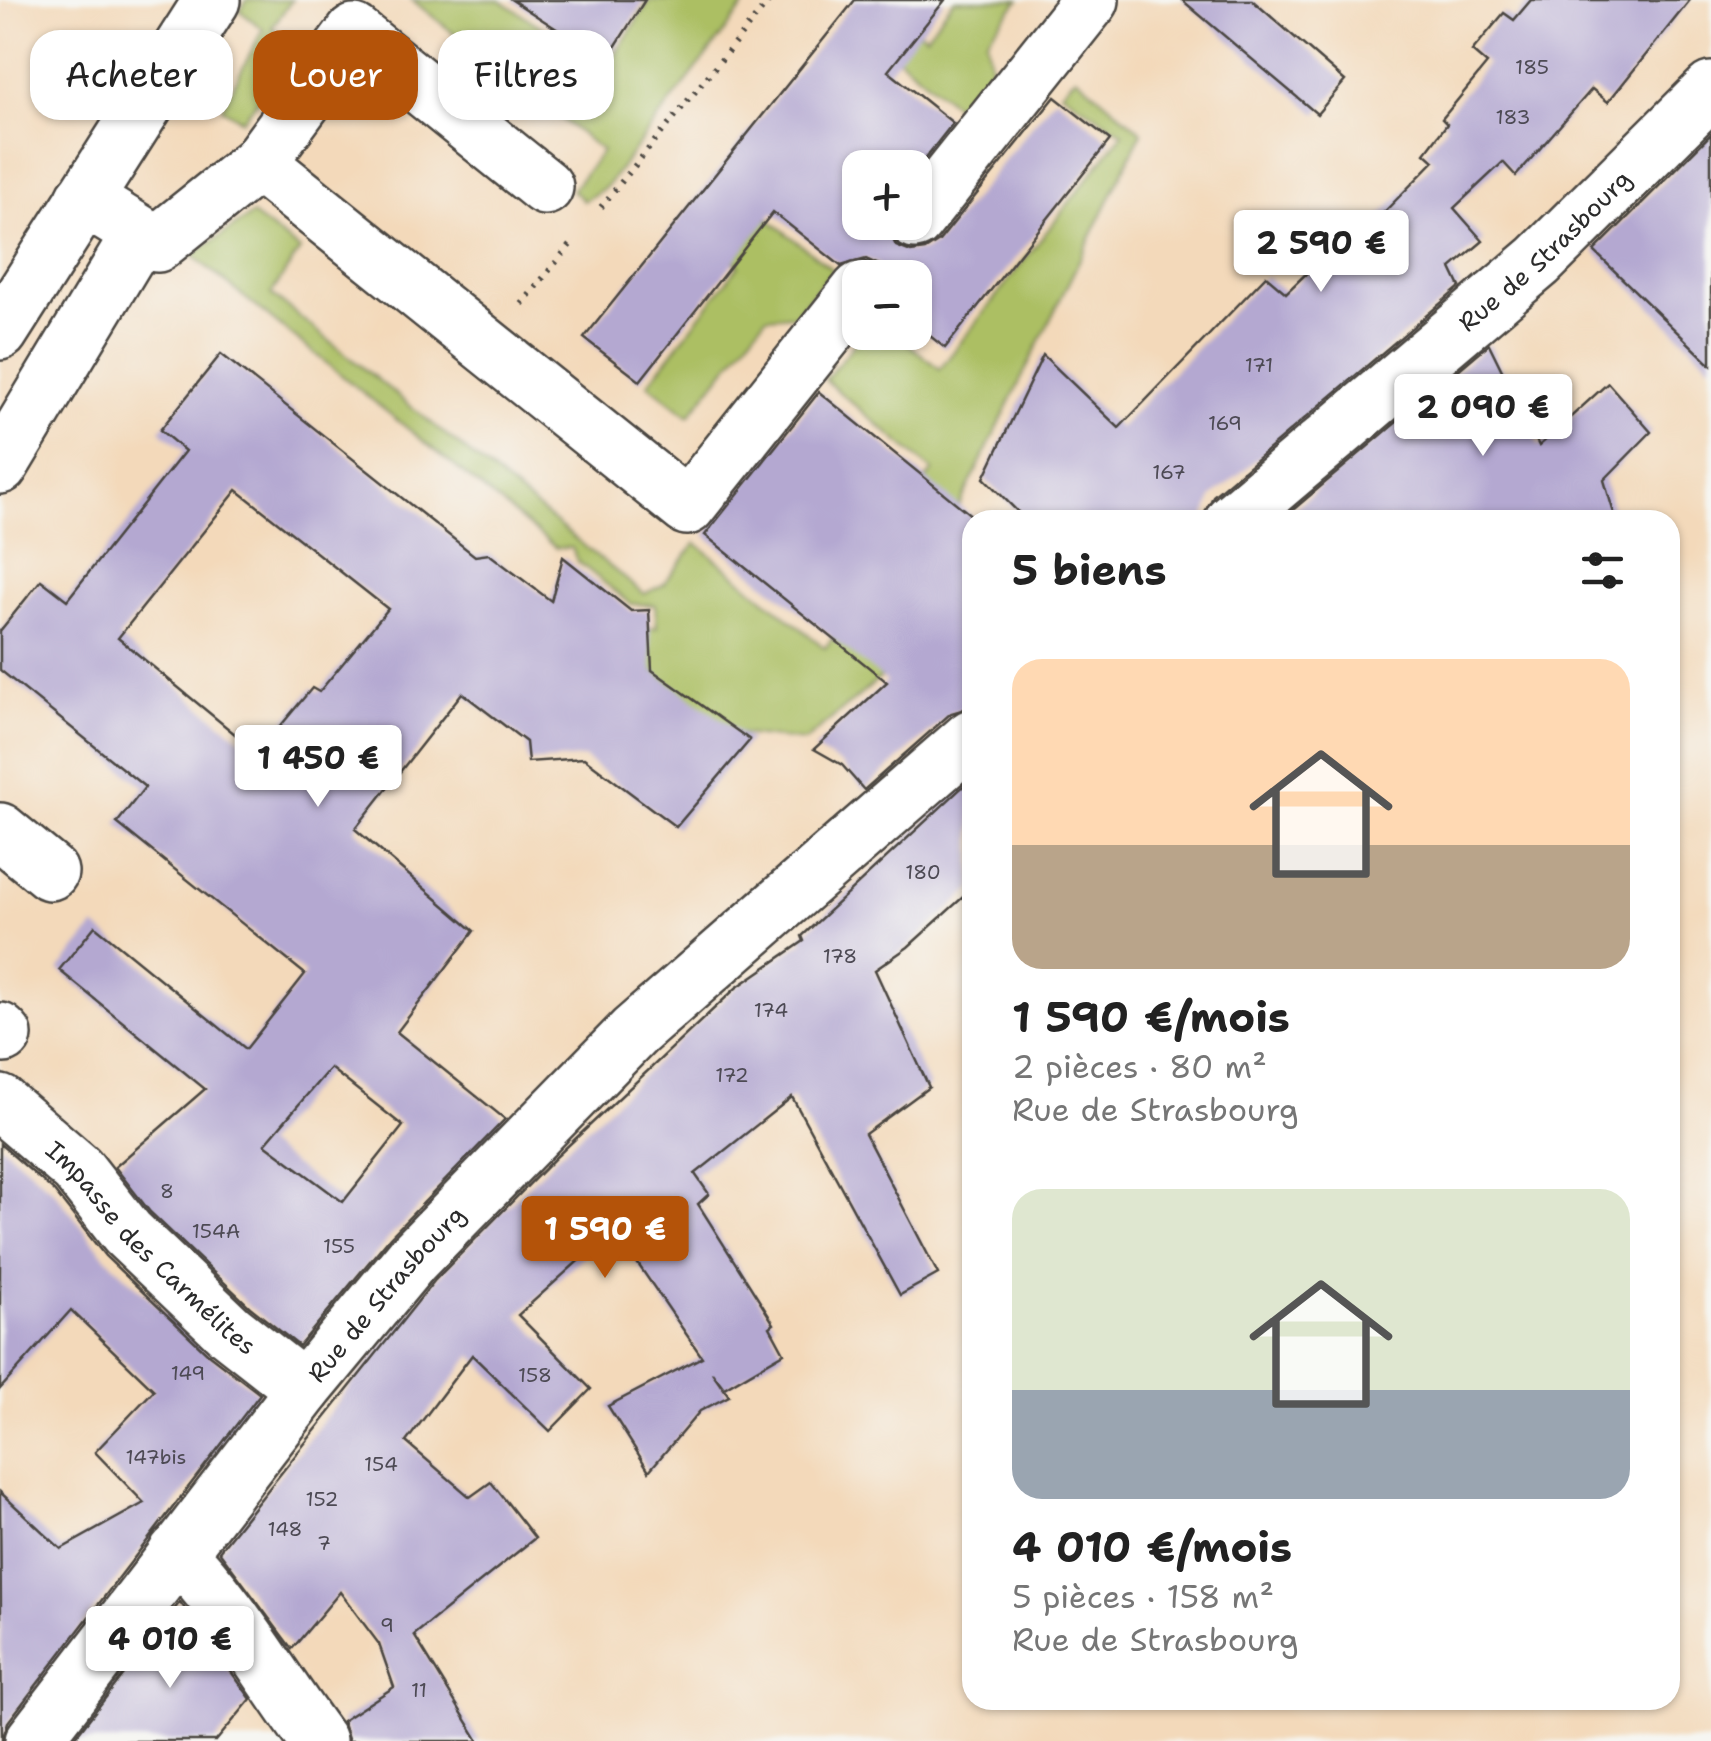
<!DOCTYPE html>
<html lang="fr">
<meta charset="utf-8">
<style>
body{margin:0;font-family:"Shantell Sans",sans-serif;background:#f6f6f6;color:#222;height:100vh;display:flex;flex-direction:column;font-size:38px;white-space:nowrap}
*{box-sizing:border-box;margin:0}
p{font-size:32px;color:#767676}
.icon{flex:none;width:55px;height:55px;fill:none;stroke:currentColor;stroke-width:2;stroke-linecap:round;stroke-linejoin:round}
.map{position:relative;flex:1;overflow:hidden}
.drawer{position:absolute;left:962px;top:510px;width:718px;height:1200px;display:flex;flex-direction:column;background:#fff;border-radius:30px;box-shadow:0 2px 8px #0004}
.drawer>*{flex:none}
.top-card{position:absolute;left:30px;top:30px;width:782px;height:90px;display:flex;gap:20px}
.controls{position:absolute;left:842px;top:150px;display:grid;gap:20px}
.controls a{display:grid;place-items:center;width:90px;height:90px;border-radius:20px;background:#fff;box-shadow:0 2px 8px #0004;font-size:50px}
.price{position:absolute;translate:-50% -85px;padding:0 22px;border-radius:10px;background:#fff;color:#222;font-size:32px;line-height:65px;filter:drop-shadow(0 2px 5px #0008)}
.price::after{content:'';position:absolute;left:50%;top:60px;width:30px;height:22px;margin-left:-15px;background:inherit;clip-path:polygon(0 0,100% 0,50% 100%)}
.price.active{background:#b45309;color:#fff}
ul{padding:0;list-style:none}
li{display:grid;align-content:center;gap:20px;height:530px;padding:0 50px}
li span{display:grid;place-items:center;height:310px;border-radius:30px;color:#555}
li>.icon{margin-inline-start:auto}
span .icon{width:180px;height:180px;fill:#fffc;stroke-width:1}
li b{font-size:42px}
h2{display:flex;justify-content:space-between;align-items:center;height:120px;padding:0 50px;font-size:42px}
.chip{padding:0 35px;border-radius:30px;background:#fff;box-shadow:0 2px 8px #0004;font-size:35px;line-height:90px}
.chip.active{background:#b45309;color:#fff}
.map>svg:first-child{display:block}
.green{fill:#acbf63;stroke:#6c7547;stroke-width:2.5}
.building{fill:#b4a8d1;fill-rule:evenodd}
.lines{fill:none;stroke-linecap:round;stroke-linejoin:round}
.minor-casing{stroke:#494540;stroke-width:60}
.path{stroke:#494540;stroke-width:6;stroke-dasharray:2.5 8;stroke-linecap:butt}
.minor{stroke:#fff;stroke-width:55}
.labels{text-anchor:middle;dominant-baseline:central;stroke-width:9;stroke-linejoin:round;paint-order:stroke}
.number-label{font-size:20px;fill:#4d4a54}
.street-label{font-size:25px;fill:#2b2b2b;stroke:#f6f6f2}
</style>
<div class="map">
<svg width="1711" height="1741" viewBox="0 0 1711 1741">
<rect width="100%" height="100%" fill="#f6f6f2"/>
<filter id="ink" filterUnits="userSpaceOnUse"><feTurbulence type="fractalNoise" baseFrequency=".01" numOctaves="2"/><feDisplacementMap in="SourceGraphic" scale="20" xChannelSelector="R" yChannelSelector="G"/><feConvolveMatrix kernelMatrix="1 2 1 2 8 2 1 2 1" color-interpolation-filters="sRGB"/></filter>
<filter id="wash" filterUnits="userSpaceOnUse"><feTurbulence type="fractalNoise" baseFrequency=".0048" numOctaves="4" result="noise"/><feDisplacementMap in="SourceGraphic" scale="40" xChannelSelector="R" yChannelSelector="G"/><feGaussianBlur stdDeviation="2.25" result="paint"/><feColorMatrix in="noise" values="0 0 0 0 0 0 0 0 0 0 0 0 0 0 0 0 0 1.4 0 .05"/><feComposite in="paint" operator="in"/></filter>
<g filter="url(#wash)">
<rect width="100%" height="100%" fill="#f3d9ba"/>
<g class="green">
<path d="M247,0H292L272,27L299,49L242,120L222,108L263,29L240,11Z"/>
<path d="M412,0H500L606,69L650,0H749L606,187L584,201L572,190L602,151Z"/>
<path d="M879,0L926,36L954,0H1019L987,39L992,75L961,110L884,46Z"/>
<path d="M1076,76L1142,132L895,637L908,655L805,741L732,733L623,648L636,629L657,627L655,605L631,604L577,561L572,548H556L192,255L252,215L300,250L271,294L644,594L663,585L696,543L825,648L882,571L861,555L933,471L825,380L863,333H894L940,369L1123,133L1061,92Z"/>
<path d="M715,177L833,270L795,315L766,317L689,416L648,384L739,265L682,221Z"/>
</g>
<g id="blocks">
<g class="building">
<path d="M512,0H645L606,61Z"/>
<path d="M855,0H945L888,71L953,123L915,171L860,168V222H885L896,246L911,252L925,250L939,241L1055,97L1110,140L945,348L915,324V278H888L879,265L866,259L841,266L773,212L640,381L584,338Z"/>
<path d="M1182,0H1252L1345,81L1317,114Z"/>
<path d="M1531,0H1690L1608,102L1592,89L1516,176L1503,162L1454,208L1483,241L1451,268L1460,287L1213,496L1203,520H1026L984,478L1043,355L1119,428L1266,276L1286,293L1338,243V248L1345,240L1351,246L1434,161L1425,153L1447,124L1442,119L1487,64L1472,51L1504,13L1514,20Z"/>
<path d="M1711,134V365L1594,251Z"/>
<path d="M1489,344L1539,446L1608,383L1651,432L1604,480L1616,520H1281Z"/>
<path d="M221,354L475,556L489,554L551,601L563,557L631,611L649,610L652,670L750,740L676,827L584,758L528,762L526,742L462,693L355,829L474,931L397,1032L505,1119L390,1237L299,1346L250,1307L150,1212L115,1167L205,1089L59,970L95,926L246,1049L305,974L117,823L145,787L0,670V631L41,580L67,600L185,451L160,430ZM237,490L388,609L319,692L312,688L258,753L118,638ZM330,1068L403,1126L343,1202L265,1144Z"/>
<path d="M819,392L972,516V707L951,713L864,790L842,765L814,749L887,682L705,535Z"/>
<path d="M972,778V889L908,947L875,970L929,1087L865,1134L938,1274L900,1295L792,1097L695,1174L709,1194L698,1204L774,1324L770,1327L784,1353L724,1388L712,1372L729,1396L700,1411L649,1471L608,1406L702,1357L614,1229L518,1315L591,1389L550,1431L472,1355L406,1442L470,1497L491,1482L535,1538L414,1635L479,1741H349L342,1721L394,1687L379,1644L340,1592L292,1649L219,1551L435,1280L555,1158L736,988L804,941L802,936Z"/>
<path d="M0,1144L54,1191L105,1256L208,1354L260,1394L8,1722L2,1741L0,1492L61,1549L144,1503L95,1452L154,1390L71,1310L0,1389Z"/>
<path d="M180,1602L251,1699L216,1741H72Z"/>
</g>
</g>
</g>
<g filter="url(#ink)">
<use href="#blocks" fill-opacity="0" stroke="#494540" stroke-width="2.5"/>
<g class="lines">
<g class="minor-casing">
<g id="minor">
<path d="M258,163L687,507L860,290"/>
<path d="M84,199L157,244L258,163L354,33L545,187"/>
<path d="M915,221L1091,0"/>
<path d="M0,332L212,0"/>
<path d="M0,466L140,234"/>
<path id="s1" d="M1233,520L1539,261L1711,90"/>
<path d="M0,831L50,872"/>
<path d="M0,1031L4,1035"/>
<path id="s2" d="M0,1103L77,1169L127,1233L230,1331L304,1389"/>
<path d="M177,1552C232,1608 271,1678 318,1741"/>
<path id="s3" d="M33,1741L304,1389L412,1259L634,1032L972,737"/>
</g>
</g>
<g class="path">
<path d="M601,207L770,0"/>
<path d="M522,304L574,240"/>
</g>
<use href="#minor" class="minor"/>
</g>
</g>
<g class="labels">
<g class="number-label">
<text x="1532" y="67">185</text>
<text x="1513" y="117">183</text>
<text x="1259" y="365">171</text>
<text x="1225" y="423">169</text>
<text x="1169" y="472">167</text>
<text x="923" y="872">180</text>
<text x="840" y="956">178</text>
<text x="771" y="1010">174</text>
<text x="732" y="1075">172</text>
<text x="167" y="1191">8</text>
<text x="216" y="1231">154A</text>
<text x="339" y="1246">155</text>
<text x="188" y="1373">149</text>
<text x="535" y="1375">158</text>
<text x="156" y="1457">147bis</text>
<text x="381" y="1464">154</text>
<text x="322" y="1499">152</text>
<text x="285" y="1529">148</text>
<text x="324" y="1543">7</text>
<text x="387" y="1625">9</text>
<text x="419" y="1690">11</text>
</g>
<g class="street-label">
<text stroke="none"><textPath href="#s1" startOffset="412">Rue de Strasbourg</textPath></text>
<text stroke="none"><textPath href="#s2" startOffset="210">Impasse des Carmélites</textPath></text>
<text stroke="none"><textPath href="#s3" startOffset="570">Rue de Strasbourg</textPath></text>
</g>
</g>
</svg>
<div class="controls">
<a>+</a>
<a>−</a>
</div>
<b class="price" style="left:1321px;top:295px">2 590 €</b>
<b class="price" style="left:1483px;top:459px">2 090 €</b>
<b class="price" style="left:318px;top:810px">1 450 €</b>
<b class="price active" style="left:605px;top:1281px">1 590 €</b>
<b class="price" style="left:170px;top:1691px">4 010 €</b>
<div class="top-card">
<a class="chip">Acheter</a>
<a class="chip active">Louer</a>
<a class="chip">Filtres</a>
</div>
<section class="drawer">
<h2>5 biens<svg class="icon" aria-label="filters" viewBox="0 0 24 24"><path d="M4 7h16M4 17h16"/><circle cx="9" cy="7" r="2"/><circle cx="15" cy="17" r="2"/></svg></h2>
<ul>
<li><span style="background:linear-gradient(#ffd9b3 60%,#b9a48a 0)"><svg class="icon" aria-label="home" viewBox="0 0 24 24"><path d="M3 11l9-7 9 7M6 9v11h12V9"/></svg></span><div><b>1 590 €/mois</b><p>2 pièces · 80 m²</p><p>Rue de Strasbourg</p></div></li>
<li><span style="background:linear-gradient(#dfe7d0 65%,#9aa5b1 0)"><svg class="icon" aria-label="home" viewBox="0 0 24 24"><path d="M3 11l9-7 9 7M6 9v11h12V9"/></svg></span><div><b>4 010 €/mois</b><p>5 pièces · 158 m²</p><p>Rue de Strasbourg</p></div></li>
</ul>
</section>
</div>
